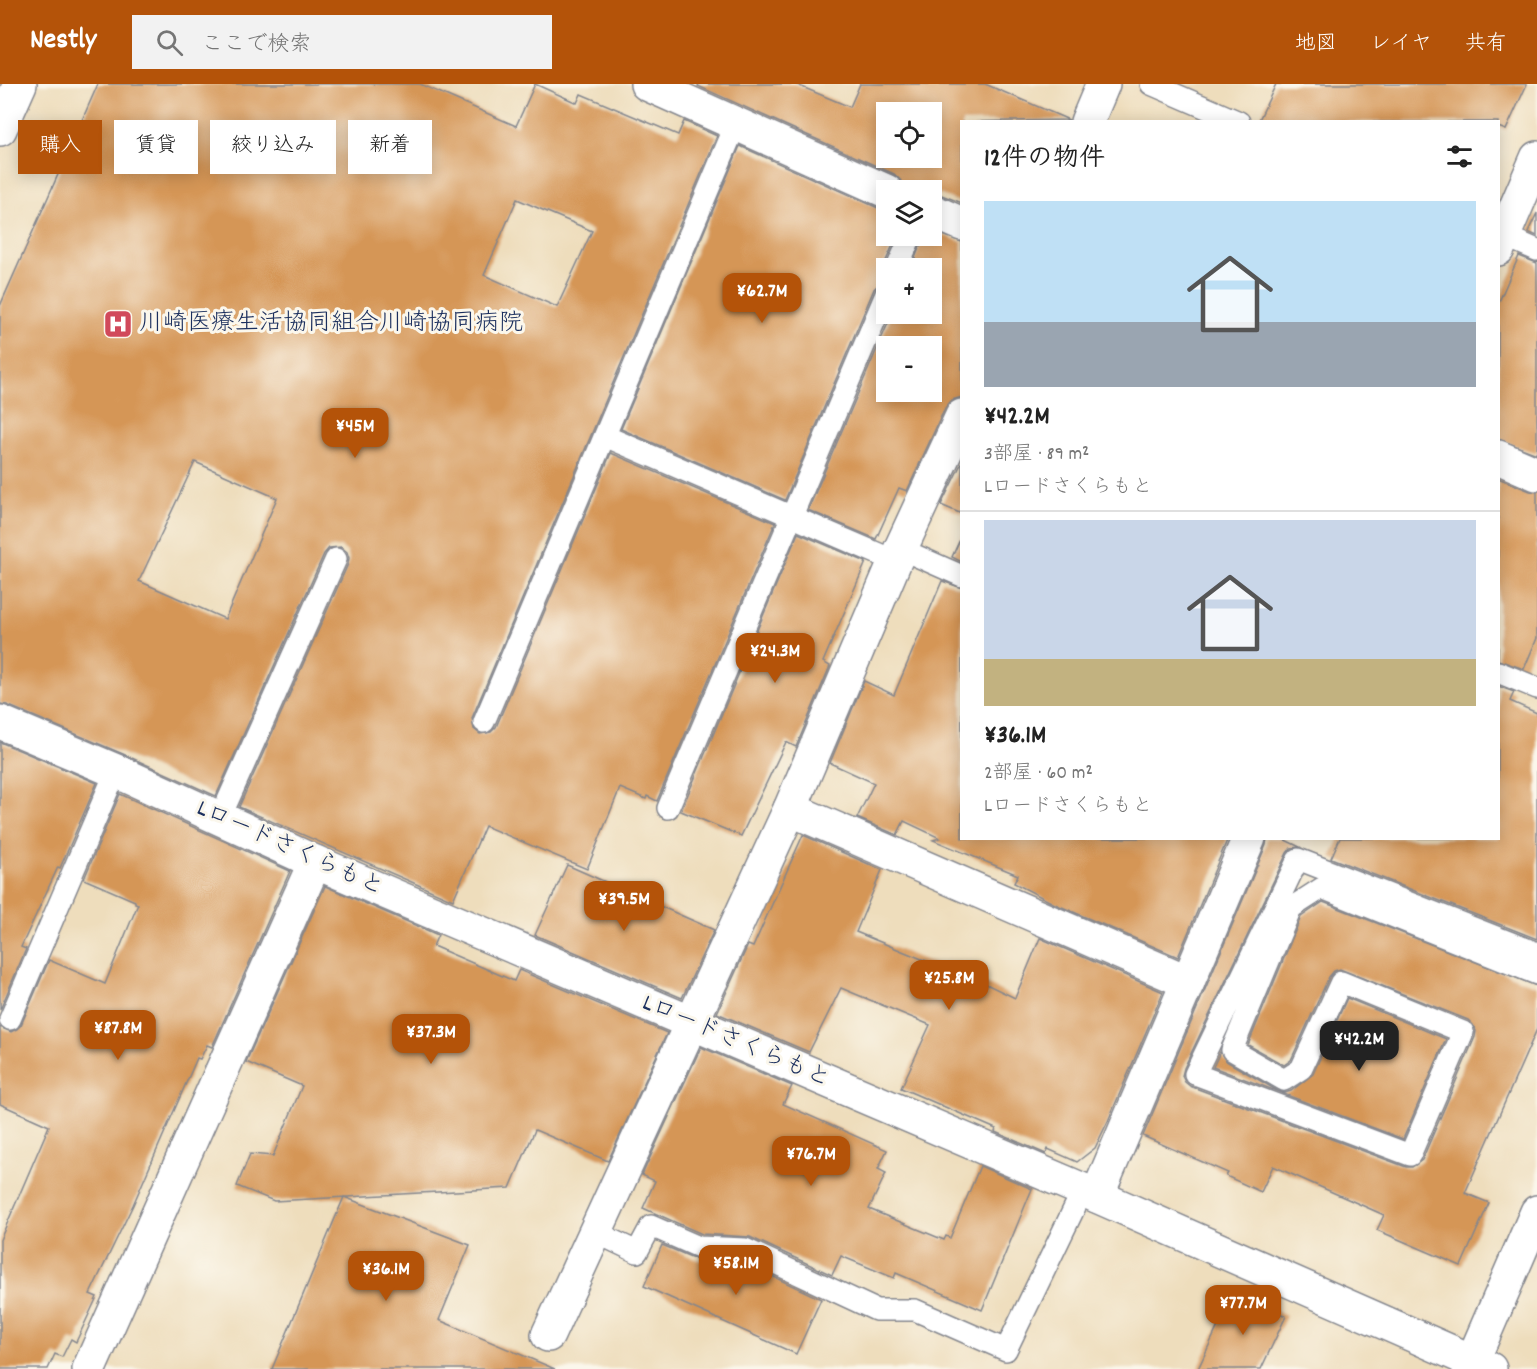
<!DOCTYPE html>
<html lang="ja">
<meta charset="utf-8">
<style>
body{margin:0;font-family:Dekko,"Klee One",sans-serif;background:#f2f2f2;color:#222;height:100vh;display:flex;flex-direction:column;font-size:22px;white-space:nowrap}
*{box-sizing:border-box;margin:0}
p{font-size:20px;color:#767676}
.icon{flex:none;width:33px;height:33px;fill:none;stroke:currentColor;stroke-width:2;stroke-linecap:round;stroke-linejoin:round}
.map{position:relative;flex:1;overflow:hidden}
.side{position:absolute;left:960px;top:36px;width:540px;height:720px;display:flex;flex-direction:column;background:#fff;border-radius:0px;box-shadow:0 3px 15px #0003}
.side>*{flex:none}
.guide{position:absolute;left:18px;top:36px;width:570px;height:54px;display:flex;gap:12px}
.controls{position:absolute;left:876px;top:18px;display:grid;gap:12px}
.controls a{display:grid;place-items:center;width:66px;height:66px;border-radius:0px;background:#fff;box-shadow:0 3px 15px #0003;font-size:30px}
.price{position:absolute;translate:-50% -51px;padding:0 14px;border-radius:12px;background:#b45309;color:#fff;font-size:20px;line-height:39px;filter:drop-shadow(0 2px 3px #0008)}
.price::after{content:'';position:absolute;left:50%;top:36px;width:18px;height:14px;margin-left:-9px;background:inherit;clip-path:polygon(0 0,100% 0,50% 100%)}
.price.current{background:#222;color:#fff}
ul{padding:0;list-style:none}
li{display:grid;align-content:center;gap:12px;height:318px;padding:0 24px}
li+li{border-top:2px solid #e0e0e0}
li span{display:grid;place-items:center;height:186px;border-radius:0px;color:#555}
li>.icon{margin-inline-start:auto}
span .icon{width:108px;height:108px;fill:#fffc;stroke-width:1}
li b{font-size:26px}
h2{display:flex;justify-content:space-between;align-items:center;height:72px;padding:0 24px;font-size:26px}
.tag{padding:0 21px;border-radius:0px;background:#fff;box-shadow:0 3px 15px #0003;font-size:21px;line-height:54px}
.tag.current{background:#b45309;color:#fff}
header{display:flex;align-items:center;gap:36px;box-sizing:border-box;height:84px;padding:0 30px;background:#b45309;color:#fff}
header strong{font-size:28px}
nav{display:flex;gap:33px;margin-inline-start:auto;font-size:21px}
.search{width:420px;height:54px;background:#f2f2f2;display:flex;align-items:center;gap:15px;box-sizing:border-box;padding:0 21px;border-radius:0px;color:#767676;font-size:22px}
.map>svg:first-child{display:block}
.building{fill:#d59657;fill-rule:evenodd}
.lines{fill:none;stroke-linecap:round;stroke-linejoin:round}
.lane-casing{stroke:#84868d;stroke-width:24}
.street-casing{stroke:#84868d;stroke-width:36}
.secondary-casing{stroke:#84868d;stroke-width:36}
.lane{stroke:#fff;stroke-width:21}
.street{stroke:#fff;stroke-width:33}
.secondary{stroke:#fff;stroke-width:33}
.labels{text-anchor:middle;dominant-baseline:central;stroke-width:6;stroke-linejoin:round;paint-order:stroke}
.poi-label{font-size:24px;fill:#1b2f5e;stroke:#fbf7ec;text-anchor:start}
.street-label{font-size:24px;fill:#1b2f5e;stroke:#fbf7ec}
</style>
<header>
<strong>Nestly</strong>
<div class="search"><svg class="icon" aria-label="search" viewBox="0 0 24 24"><circle cx="10" cy="10" r="6"/><path d="M15 15l6 6"/></svg>ここで検索</div>
<nav><a>地図</a><a>レイヤ</a><a>共有</a></nav>
</header>
<div class="map">
<svg width="1537" height="1285" viewBox="0 0 1537 1285">
<rect width="100%" height="100%" fill="#fbf7ec"/>
<filter id="ink" filterUnits="userSpaceOnUse"><feTurbulence type="fractalNoise" baseFrequency=".0167" numOctaves="2"/><feDisplacementMap in="SourceGraphic" scale="12" xChannelSelector="R" yChannelSelector="G"/><feConvolveMatrix kernelMatrix="1 2 1 2 8 2 1 2 1" color-interpolation-filters="sRGB"/></filter>
<filter id="wash" filterUnits="userSpaceOnUse"><feTurbulence type="fractalNoise" baseFrequency=".008" numOctaves="4" result="noise"/><feDisplacementMap in="SourceGraphic" scale="24" xChannelSelector="R" yChannelSelector="G"/><feGaussianBlur stdDeviation="1.35" result="paint"/><feColorMatrix in="noise" values="0 0 0 0 0 0 0 0 0 0 0 0 0 0 0 0 0 1.4 0 .05"/><feComposite in="paint" operator="in"/></filter>
<g filter="url(#wash)">
<rect width="100%" height="100%" fill="#eeddbc"/>
<g id="blocks">
<g class="building">
<path d="M98,0H420L516,42L535,0L577,19L581,10L678,51L684,37L717,52L472,634L474,645L480,650L491,648L496,643L611,369L775,439L657,717L647,712L646,715L620,704L587,785L485,742L453,816L239,723L348,480L349,474L347,468L341,463L329,464L324,470L216,712L123,670L7,621L0,620V222ZM517,115L592,147L557,223L484,191ZM195,378L277,414L225,535L139,497Z"/>
<path d="M699,0H795L850,23L860,0H985L1069,36L962,38V119L939,110L932,109V106H904L901,97L894,90L698,2ZM886,28H932V74H886Z"/>
<path d="M1276,0H1527L1506,46L1498,43V38H1258Z"/>
<path d="M740,62L878,124L886,126V152H897L885,179L886,198L879,200L874,205L785,416L621,345Z"/>
<path d="M1537,129V152L1528,148Z"/>
<path d="M932,147L962,158V313L952,316L945,324L907,407L899,404L876,455L808,426L892,230H932V184H911L924,152H932ZM886,262H932V308H886Z"/>
<path d="M1519,172L1537,179V370L1498,355V220Z"/>
<path d="M962,378V430L941,421Z"/>
<path d="M1498,394L1530,407L1537,408V554L1524,585L1498,576Z"/>
<path d="M798,449L866,478L823,578L830,582L796,663L786,658L741,752L681,727Z"/>
<path d="M962,451V478L952,473Z"/>
<path d="M942,497L962,504V754H1228L1178,873L1055,820L1014,799L1018,791L933,756L940,754L904,737L897,751L857,734L874,699L830,679L864,597L894,611Z"/>
<path d="M1498,602L1514,608L1510,617L1537,629V855L1331,774L1340,754H1498Z"/>
<path d="M0,658L97,699L60,784L58,783L21,863L26,865L0,926Z"/>
<path d="M120,710L290,787L212,963L207,961L200,975L197,974L133,1121L90,1210L97,1213L76,1258L71,1255L62,1273L55,1270L48,1285H0V1156L49,1042L0,1020V943L11,948L17,945L21,941L49,876L105,900L138,820L135,819V817L84,795Z"/>
<path d="M803,751L882,786L856,848L951,887L953,884L1015,914L1040,854L1163,908L1108,1037L1095,1064L1077,1078L1048,1065L1046,1070L995,1048L996,1045L901,1004L930,941L841,904L809,968L717,929L748,861L753,863Z"/>
<path d="M1267,754H1281L1300,763L1291,764L1287,769L1184,984L1182,992L1185,998L1190,1002L1406,1083H1412L1422,1076L1475,953L1476,947L1473,941L1468,936L1340,885L1334,887L1329,893L1291,976L1284,981L1248,961L1301,833L1323,818L1537,902V945L1465,1109L1489,1119L1461,1182L1377,1146L1384,1131L1273,1082L1261,1108L1226,1092L1228,1089L1143,1052L1266,761Z"/>
<path d="M567,781L714,846L682,914L535,851Z"/>
<path d="M325,802L438,851L433,862L514,897L519,886L667,949L608,1077L535,1046L510,1104L274,1117L237,1102L250,1070L273,1072L302,1002L246,978Z"/>
<path d="M1347,914L1446,955L1403,1055L1213,983L1220,968L1226,977L1278,1007L1285,1009L1291,1007L1313,990Z"/>
<path d="M701,963L792,1002L783,1020L887,1066L878,1085L886,1089L869,1125L944,1156L946,1152L950,1154L980,1082L1032,1105L982,1226L896,1189L894,1194L841,1172L832,1191L750,1153L702,1150L643,1124L655,1097L642,1091Z"/>
<path d="M344,1113L470,1161L439,1236L555,1285H272Z"/>
<path d="M662,1161L698,1176L742,1178L821,1215L796,1270L644,1202Z"/>
<path d="M1234,1208L1286,1232L1261,1285H1198Z"/>
</g>
</g>
</g>
<g filter="url(#ink)">
<use href="#blocks" fill-opacity="0" stroke="#84868d" stroke-width="1.5"/>
<g class="lines">
<g class="lane-casing">
<g id="lane">
<path d="M1151,0L1239,38"/>
<path d="M1498,149L1537,166"/>
<path d="M897,184L911,152"/>
<path d="M605,352L895,477"/>
<path d="M901,465L962,492"/>
<path d="M1498,588L1537,604"/>
<path d="M484,638L736,40"/>
<path d="M668,724L886,210"/>
<path d="M220,734L336,475"/>
<path d="M1537,869L1298,775L1195,990L1410,1071L1463,948L1341,898L1301,985L1284,996L1232,966L1291,824L1322,804L1537,890"/>
<path d="M10,935L116,687"/>
<path d="M595,1148L637,1168L651,1142L699,1163L745,1165L876,1226H915L1006,1266L1083,1106"/>
</g>
</g>
<g class="street-casing">
<g id="street">
<path d="M647,0L886,107"/>
<path d="M1087,38L1103,0"/>
<path d="M932,127L962,140"/>
<path d="M1498,165L1537,74"/>
<path d="M1498,373L1537,390"/>
<path d="M0,638L116,687L315,778L1083,1106L1490,1285"/>
<path d="M790,725L1188,898"/>
<path d="M1097,1112L1249,754"/>
<path d="M548,1251L790,725L895,477L962,332"/>
<path d="M89,1285L315,778"/>
<path d="M1469,1285L1537,1128"/>
</g>
</g>
<g class="secondary-casing">
<path id="secondary" d="M0,45L20,0"/>
</g>
<use href="#lane" class="lane"/>
<use href="#street" class="street"/>
<use href="#secondary" class="secondary"/>
</g>
</g>
<defs>
<g id="hospital-square" transform="scale(1.5)"><rect x="-9" y="-9" width="18" height="18" rx="4" fill="#d1495b" stroke="#fbf7ec"/><path d="M-5-5h3v3.5h4V-5h3V5h-3V1.5h-4V5h-3Z" fill="#fff"/></g>
</defs>
<g fill-rule="evenodd">
<use href="#hospital-square" x="118" y="240"/>
</g>
<g class="labels">
<g class="poi-label">
<text x="139" y="240">川崎医療生活協同組合川崎協同病院</text>
</g>
<g class="street-label">
<text transform="translate(290 765) rotate(24)">Lロードさくらもと</text>
<text transform="translate(736 958) rotate(23)">Lロードさくらもと</text>
</g>
</g>
</svg>
<div class="controls">
<a><svg class="icon" aria-label="locate" viewBox="0 0 24 24"><circle cx="12" cy="12" r="6"/><path d="M12 2v4M12 18v4M2 12h4M18 12h4"/></svg></a>
<a><svg class="icon" aria-label="layers" viewBox="0 0 24 24"><path d="M12 4l9 5-9 5-9-5zM3 14l9 5 9-5"/></svg></a>
<a>+</a>
<a>−</a>
</div>
<b class="price" style="left:762px;top:240px">¥62.7M</b>
<b class="price" style="left:355px;top:375px">¥45M</b>
<b class="price" style="left:775px;top:600px">¥24.3M</b>
<b class="price" style="left:624px;top:848px">¥39.5M</b>
<b class="price" style="left:949px;top:927px">¥25.8M</b>
<b class="price" style="left:118px;top:977px">¥87.8M</b>
<b class="price" style="left:431px;top:981px">¥37.3M</b>
<b class="price current" style="left:1359px;top:988px">¥42.2M</b>
<b class="price" style="left:811px;top:1103px">¥76.7M</b>
<b class="price" style="left:736px;top:1212px">¥58.1M</b>
<b class="price" style="left:386px;top:1218px">¥36.1M</b>
<b class="price" style="left:1243px;top:1252px">¥77.7M</b>
<div class="guide">
<a class="tag current">購入</a>
<a class="tag">賃貸</a>
<a class="tag">絞り込み</a>
<a class="tag">新着</a>
</div>
<section class="side">
<h2>12件の物件<svg class="icon" aria-label="filters" viewBox="0 0 24 24"><path d="M4 7h16M4 17h16"/><circle cx="9" cy="7" r="2"/><circle cx="15" cy="17" r="2"/></svg></h2>
<ul>
<li><span style="background:linear-gradient(#bfe0f5 65%,#9aa5b1 0)"><svg class="icon" aria-label="home" viewBox="0 0 24 24"><path d="M3 11l9-7 9 7M6 9v11h12V9"/></svg></span><div><b>¥42.2M</b><p>3部屋 · 89 m²</p><p>Lロードさくらもと</p></div></li>
<li><span style="background:linear-gradient(#c9d6e8 75%,#c2b280 0)"><svg class="icon" aria-label="home" viewBox="0 0 24 24"><path d="M3 11l9-7 9 7M6 9v11h12V9"/></svg></span><div><b>¥36.1M</b><p>2部屋 · 60 m²</p><p>Lロードさくらもと</p></div></li>
</ul>
</section>
</div>
